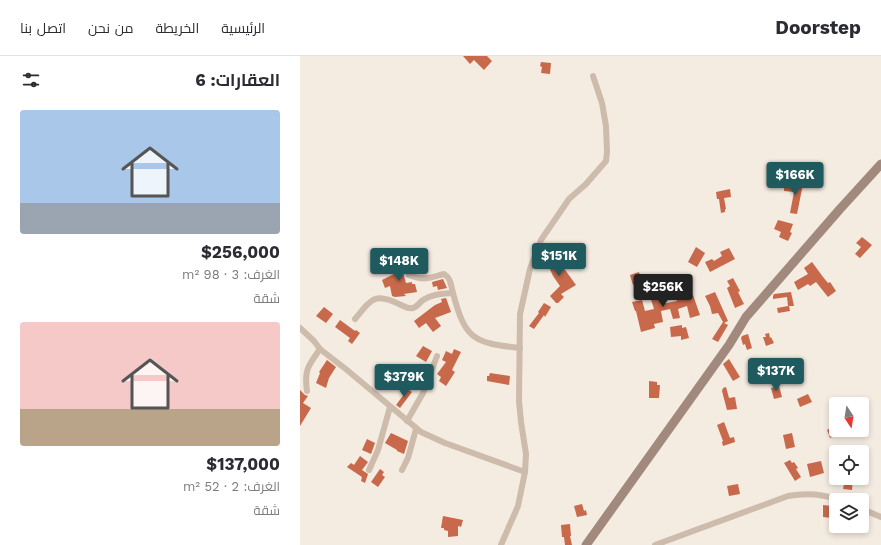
<!DOCTYPE html>
<html lang="ar">
<meta charset="utf-8">
<style>
body{margin:0;font-family:"Work Sans",Cairo,sans-serif;background:#f7f7f7;color:#2b2b33;direction:rtl;height:100vh;display:flex;flex-direction:column;font-size:15px;white-space:nowrap}
*{box-sizing:border-box;margin:0}
p{font-size:13px;color:#7c7c81}
.icon{flex:none;width:22px;height:22px;fill:none;stroke:currentColor;stroke-width:2;stroke-linecap:round;stroke-linejoin:round}
.map{position:relative;flex:1;overflow:hidden;direction:ltr}
.details{display:flex;flex-direction:column;background:#fff;width:300px}
.details>*{flex:none}
.needle{width:26px;rotate:168deg}
.fabs{position:absolute;left:529px;top:341px;display:grid;gap:8px}
.fabs a{display:grid;place-items:center;width:40px;height:40px;border-radius:4px;background:#fff;box-shadow:0 2px 6px #0003;font-size:20px}
.price{position:absolute;translate:-50% -34px;padding:0 9px;border-radius:4px;background:#1f5a5e;color:#fff;font-size:13px;line-height:26px;filter:drop-shadow(0 1px 2px #0008)}
.price::after{content:'';position:absolute;left:50%;top:24px;width:12px;height:9px;margin-left:-6px;background:inherit;clip-path:polygon(0 0,100% 0,50% 100%)}
.price.on{background:#222;color:#fff}
ul{padding:0;list-style:none}
li{display:grid;align-content:center;gap:8px;height:212px;padding:0 20px}
li span{display:grid;place-items:center;height:124px;border-radius:4px;color:#555}
li>.icon{margin-inline-start:auto}
span .icon{width:72px;height:72px;fill:#fffc;stroke-width:1}
li b{font-size:17px}
h2{display:flex;justify-content:space-between;align-items:center;height:48px;padding:0 20px;font-size:17px}
header{display:flex;align-items:center;gap:24px;box-sizing:border-box;height:56px;padding:0 20px;background:#fff;border-bottom:1px solid #e1e1e2}
header strong{font-size:19px}
nav{display:flex;gap:22px;margin-inline-start:auto;font-size:14px}
main{display:flex;flex:1;min-height:0}
.map>svg:first-child{display:block}
.building{fill:#c8694b}
.lines{fill:none;stroke-linecap:round;stroke-linejoin:round}
.street{stroke:#cdbbac;stroke-width:6}
.secondary{stroke:#a18a7d;stroke-width:9}
</style>
<header>
<strong>Doorstep</strong>
<nav><a>الرئيسية</a><a>الخريطة</a><a>من نحن</a><a>اتصل بنا</a></nav>
</header>
<main>
<div class="map">
<svg width="581" height="489" viewBox="0 0 581 489">
<rect width="100%" height="100%" fill="#f4ebe1"/>
<g class="building">
<path d="M163,0H187L192,5L184,14L174,4L170,8Z"/>
<path d="M241,6L251,7L250,18L241,17L242,11L240,10Z"/>
<path d="M496,126L503,128L497,158L490,157L494,136L484,135V129L495,130Z"/>
<path d="M430,133L431,141L424,142L426,153H425V156L421,157L419,143H417L416,136Z"/>
<path d="M478,164L493,168L490,176L492,177L488,185L479,181L481,176L474,173Z"/>
<path d="M562,181L572,189L560,202L555,198L561,191L556,187Z"/>
<path d="M396,191L405,197L397,211L388,206Z"/>
<path d="M429,192L435,203L410,216L405,206L412,203L414,205L422,200L420,196Z"/>
<path d="M254,195L259,204L261,203L264,211H263L276,229L261,238L264,241L258,247H256L250,240L260,230L253,220L248,209L250,208L245,199Z"/>
<path d="M101,203L106,212L102,213L106,227L112,226V228H115L117,236L104,238L106,240L95,241L92,240L90,230L85,232L82,224L98,216L93,207Z"/>
<path d="M512,206L523,221L528,227L530,226L536,235L528,241L516,226L510,230L508,228L498,234L494,226L508,218L504,212Z"/>
<path d="M339,216L341,223L337,224L338,228L333,229L330,219Z"/>
<path d="M433,222L440,235L438,236L444,248L435,252L427,232L430,230L427,225Z"/>
<path d="M143,223L147,232L138,234L137,230L133,231L132,226Z"/>
<path d="M381,225L382,230L379,231L382,242L393,239L400,259L390,262L387,250L378,253L380,262L373,263L370,253L361,255L363,266L354,268L355,272L341,276L336,255H335L332,246L342,244L345,255L354,253L347,231L357,228L362,248L377,245L373,227Z"/>
<path d="M415,236L428,265L424,267L428,269L418,286L412,283L423,266L418,257L412,258L410,250L405,240Z"/>
<path d="M491,236L494,250H489L490,255L478,257L477,252L488,250L487,241L473,243V240L474,238Z"/>
<path d="M146,242L151,256L135,262L141,270L133,276L126,267L119,272L114,265L135,249L142,246L141,243Z"/>
<path d="M244,247L251,251L245,261L244,259L234,273L229,270L239,257L238,256Z"/>
<path d="M24,251L33,258L26,267L16,260Z"/>
<path d="M40,264L55,275L56,274L60,277L52,288L48,285L50,282L35,271Z"/>
<path d="M382,269V272L386,271L389,282L381,284V280L371,281L370,271Z"/>
<path d="M469,277L470,282L471,281L474,287L466,290L463,281H466L465,278Z"/>
<path d="M448,278L452,292L447,294L445,288L443,289L441,282L442,280Z"/>
<path d="M123,290L132,295L126,306L116,300Z"/>
<path d="M154,293L161,296L152,314L155,316L146,330L139,325L141,321L137,318L146,306L142,304L146,295L152,298Z"/>
<path d="M429,303L440,321L433,325L423,308Z"/>
<path d="M27,304L36,311L29,322L26,332L16,327L20,317L19,316Z"/>
<path d="M190,317L210,320L209,329L187,325V320H189Z"/>
<path d="M349,325L357,326V329H360L359,342H349Z"/>
<path d="M479,330L482,341L474,343L471,332Z"/>
<path d="M426,331L429,342L435,341L437,353L427,354L422,335L423,332Z"/>
<path d="M108,333L112,336L100,352L96,349Z"/>
<path d="M0,334L5,339L8,340L3,347L11,352L0,370Z"/>
<path d="M508,338L512,346L500,351L497,343Z"/>
<path d="M424,366L430,382L434,381L435,386L423,390L422,386L423,385L417,369Z"/>
<path d="M536,366V374H548L530,382L527,374L530,372L529,369Z"/>
<path d="M91,377L108,385L104,398L97,395V394L85,387Z"/>
<path d="M492,377L495,391L486,393L483,379Z"/>
<path d="M67,383L75,387L71,398L62,394Z"/>
<path d="M60,400L68,406L62,414L68,418L65,427L61,425L62,421L47,411L51,407L54,409Z"/>
<path d="M490,404L492,407L494,406L498,412L496,413L501,421L495,425L484,407Z"/>
<path d="M521,405L524,417L510,421L507,408Z"/>
<path d="M80,413L84,416L82,419L85,421L78,431L71,426Z"/>
<path d="M545,422L553,423L552,434L543,433Z"/>
<path d="M438,428L440,438L429,440L427,430Z"/>
<path d="M282,448L284,455L286,454L287,459L277,461L274,450Z"/>
<path d="M523,449L532,450V462L523,461Z"/>
<path d="M143,460L163,464L161,471L158,470V480L148,481V475L144,474V472H141Z"/>
<path d="M270,468L271,480H270L272,489H265L264,481H262L261,469Z"/>
</g>
<g class="lines">
<g class="street">
<path d="M109,219C124,225 130,222 144,218C151,222 151,230 153,237"/>
<path d="M55,263C72,242 75,236 101,249C105,251 109,253 113,252C117,251 119,247 123,244C132,238 142,238 153,237C165,283 173,287 220,292"/>
<path d="M0,272L14,285L20,293L47,314L121,376L145,387L225,416L218,450L201,489"/>
<path d="M7,335C4,314 8,310 20,293"/>
<path d="M107,365L123,337L137,300"/>
<path d="M69,414L78,394L90,351"/>
<path d="M102,414L108,402L116,373"/>
<path d="M225,416L226,398L221,366L219,345L220,258L230,213L241,184L269,143L286,128L306,105L307,96L306,70L302,47L293,20"/>
<path d="M562,453L581,461"/>
<path d="M355,489L488,440C505,437 523,438 539,444"/>
</g>
<path class="secondary" d="M286,489L429,289L446,261L540,153L581,108"/>
</g>
</svg>
<div class="fabs">
<a><svg class="needle" viewBox="-14 -14 28 28"><path d="M0-13l5 13h-10z" fill="#e53935"/><path d="M0 13l5-13h-10z" fill="#7c7c81"/></svg></a>
<a><svg class="icon" aria-label="locate" viewBox="0 0 24 24"><circle cx="12" cy="12" r="6"/><path d="M12 2v4M12 18v4M2 12h4M18 12h4"/></svg></a>
<a><svg class="icon" aria-label="layers" viewBox="0 0 24 24"><path d="M12 4l9 5-9 5-9-5zM3 14l9 5 9-5"/></svg></a>
</div>
<b class="price" style="left:495px;top:140px">$166K</b>
<b class="price" style="left:259px;top:221px">$151K</b>
<b class="price" style="left:99px;top:226px">$148K</b>
<b class="price on" style="left:363px;top:252px">$256K</b>
<b class="price" style="left:476px;top:336px">$137K</b>
<b class="price" style="left:104px;top:342px">$379K</b>
</div>
<section class="details">
<h2>العقارات: 6<svg class="icon" aria-label="filters" viewBox="0 0 24 24"><path d="M4 7h16M4 17h16"/><circle cx="9" cy="7" r="2"/><circle cx="15" cy="17" r="2"/></svg></h2>
<ul>
<li><span style="background:linear-gradient(#a9c7e8 75%,#9aa5b1 0)"><svg class="icon" aria-label="home" viewBox="0 0 24 24"><path d="M3 11l9-7 9 7M6 9v11h12V9"/></svg></span><div><b>$256,000</b><p>الغرف: 3 · 98 m²</p><p>شقة</p></div></li>
<li><span style="background:linear-gradient(#f6c9c9 70%,#b9a48a 0)"><svg class="icon" aria-label="home" viewBox="0 0 24 24"><path d="M3 11l9-7 9 7M6 9v11h12V9"/></svg></span><div><b>$137,000</b><p>الغرف: 2 · 52 m²</p><p>شقة</p></div></li>
</ul>
</section>
</main>
